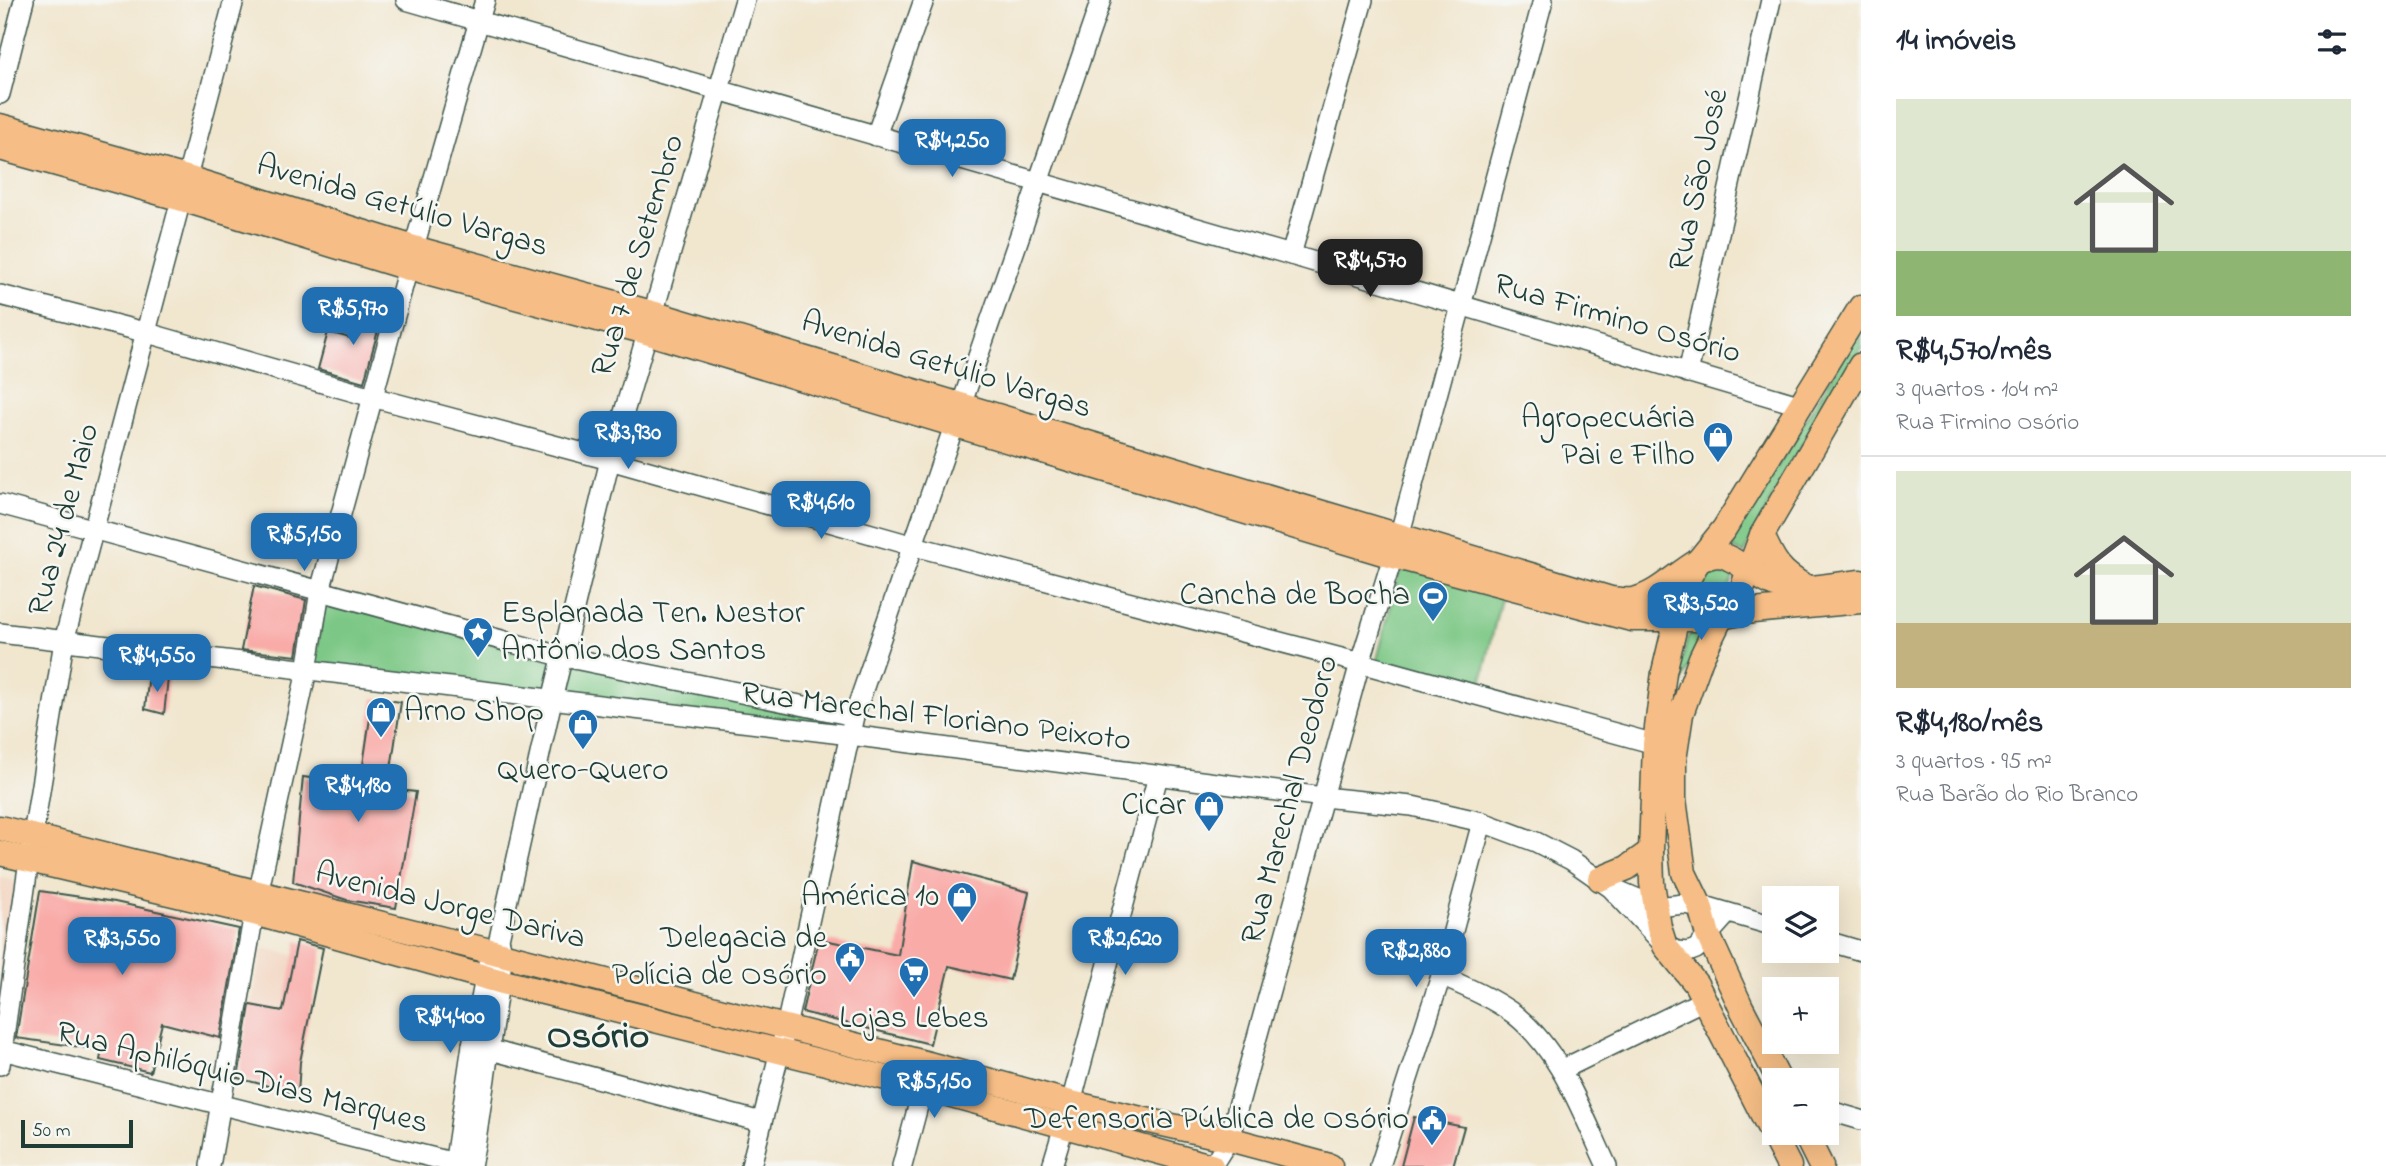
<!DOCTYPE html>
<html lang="pt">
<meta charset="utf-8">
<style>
body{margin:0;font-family:"Indie Flower",sans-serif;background:#f6f6f7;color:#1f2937;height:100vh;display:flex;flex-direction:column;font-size:26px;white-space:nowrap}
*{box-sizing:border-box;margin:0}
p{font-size:23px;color:#747a83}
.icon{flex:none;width:38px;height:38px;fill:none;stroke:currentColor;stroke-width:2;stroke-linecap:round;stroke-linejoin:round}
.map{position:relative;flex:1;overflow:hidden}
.details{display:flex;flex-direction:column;background:#fff;width:525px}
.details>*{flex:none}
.controls{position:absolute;left:1762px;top:886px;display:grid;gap:14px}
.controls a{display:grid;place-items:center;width:77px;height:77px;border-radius:0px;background:#fff;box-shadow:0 7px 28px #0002;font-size:35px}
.scale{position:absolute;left:21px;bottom:18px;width:112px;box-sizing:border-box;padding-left:7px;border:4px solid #1f3d34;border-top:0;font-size:19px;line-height:24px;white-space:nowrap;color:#1f3d34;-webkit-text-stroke:5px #f6f6f2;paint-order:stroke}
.price{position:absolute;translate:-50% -60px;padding:0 16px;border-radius:14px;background:#1f6fb2;color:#fff;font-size:23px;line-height:46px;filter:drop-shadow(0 2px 4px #0008)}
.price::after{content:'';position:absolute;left:50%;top:42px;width:21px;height:16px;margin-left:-10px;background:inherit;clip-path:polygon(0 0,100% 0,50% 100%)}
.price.on{background:#222;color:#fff}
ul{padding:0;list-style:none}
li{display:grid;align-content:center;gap:14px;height:371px;padding:0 35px}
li+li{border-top:2px solid #e0e1e3}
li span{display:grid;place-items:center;height:217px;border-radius:0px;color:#555}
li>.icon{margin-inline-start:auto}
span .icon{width:126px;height:126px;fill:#fffc;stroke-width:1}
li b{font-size:30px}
h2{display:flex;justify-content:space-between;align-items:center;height:84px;padding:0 35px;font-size:30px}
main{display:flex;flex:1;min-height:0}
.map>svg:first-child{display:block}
.built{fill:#f3d4bf}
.green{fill:#7bc785;stroke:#4d825c;stroke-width:2}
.building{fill:#f9aba8}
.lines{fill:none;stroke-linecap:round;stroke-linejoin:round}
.minor-casing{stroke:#3e564b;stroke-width:22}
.major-casing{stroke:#3e564b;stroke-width:27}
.minor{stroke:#fff;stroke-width:19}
.major{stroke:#f6be86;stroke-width:24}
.labels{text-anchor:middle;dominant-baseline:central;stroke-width:5;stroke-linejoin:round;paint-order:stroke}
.street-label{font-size:32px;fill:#1f3d34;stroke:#f6f6f2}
.poi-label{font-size:32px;fill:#1f3d34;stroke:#f6f6f2;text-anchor:end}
.district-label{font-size:38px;font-weight:bold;fill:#1f3d34;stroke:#f6f6f2}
</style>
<main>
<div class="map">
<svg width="1861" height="1166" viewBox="0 0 1861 1166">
<rect width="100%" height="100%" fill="#f6f6f2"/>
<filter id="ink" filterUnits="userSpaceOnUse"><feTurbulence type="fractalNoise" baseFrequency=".0143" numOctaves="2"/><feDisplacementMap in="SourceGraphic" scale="14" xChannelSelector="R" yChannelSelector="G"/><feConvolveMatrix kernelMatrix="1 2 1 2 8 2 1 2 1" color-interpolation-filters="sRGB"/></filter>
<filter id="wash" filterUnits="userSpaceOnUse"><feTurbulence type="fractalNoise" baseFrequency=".00686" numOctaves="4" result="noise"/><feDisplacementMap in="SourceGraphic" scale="28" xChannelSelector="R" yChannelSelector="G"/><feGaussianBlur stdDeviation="1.57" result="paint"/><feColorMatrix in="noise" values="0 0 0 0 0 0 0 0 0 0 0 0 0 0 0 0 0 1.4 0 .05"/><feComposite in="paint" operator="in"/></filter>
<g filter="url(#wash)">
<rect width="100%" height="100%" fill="#f1e6ce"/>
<g class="built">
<path d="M0,877L25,884L0,998Z"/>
<path d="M263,948L294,955L283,1011L252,1005Z"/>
</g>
<g class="green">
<path d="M1861,328V348L1784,475L1744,554L1729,546Z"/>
<path d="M1719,565L1734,575L1722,609L1697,607C1690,591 1703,571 1719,565Z"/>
<path d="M1401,566L1502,592L1480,691L1376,663Z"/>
<path d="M325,598L554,659L546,693L314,666Z"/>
<path d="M1689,634H1704L1669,712Z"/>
<path d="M568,661L845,719L842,729L558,697Z"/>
</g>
<g id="blocks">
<g class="building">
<path d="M358,305L383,312L364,382L318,369L328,332L350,338Z"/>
<path d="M254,586L306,600L297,656L241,650Z"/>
<path d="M149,674L168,678L164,714L145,709Z"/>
<path d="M373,698L401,702L388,789L416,792L396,908L347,900L293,882L303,777L360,785Z"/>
<path d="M913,861L1029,892L1010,980L949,966L930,1044L802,1012L819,939L898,955Z"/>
<path d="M40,891L115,902L239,929L220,1038L162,1023L150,1072L100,1060L102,1050L16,1038Z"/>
<path d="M297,941L323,948L300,1062L298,1094L238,1078L250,1005L283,1011Z"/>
<path d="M1414,1117L1464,1127L1453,1166H1401Z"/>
</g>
</g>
</g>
<g filter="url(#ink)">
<use href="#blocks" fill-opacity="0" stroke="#3e564b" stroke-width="2"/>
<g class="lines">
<g class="minor-casing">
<g id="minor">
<path d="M406,0L1291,255L1802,406"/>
<path d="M0,94L24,0"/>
<path d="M876,136L924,0"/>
<path d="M1291,255L1363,0"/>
<path d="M0,295L144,332L372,397L610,460L914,546L1360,663L1655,744"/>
<path d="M1688,373L1771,0"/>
<path d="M0,504L564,657L854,716"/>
<path d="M0,633L850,735L1323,797L1412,806L1482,822L1536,842L1571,860L1611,888L1665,946L1678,951L1688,952L1696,949L1728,913"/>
<path d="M1615,889L1657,907L1684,904L1712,908L1774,926"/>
<path d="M1827,941L1861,951"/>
<path d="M1441,976C1466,987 1492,998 1514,1014C1561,1051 1582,1113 1607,1166"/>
<path d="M472,1045L761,1122"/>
<path d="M2,1050L467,1166"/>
<path d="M0,1065L29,860L64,641L234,0"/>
<path d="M1561,1070L1704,1000"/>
<path d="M1827,1110L1861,1120"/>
<path d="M210,1166L254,913L307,670L320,591L408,268L485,0"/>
<path d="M454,1166L472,1045L488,963"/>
<path d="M471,1166L476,1140L503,955L499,939L552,700L610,460L745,0"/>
<path d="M751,1166L786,1027L854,716L1101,0"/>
<path d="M902,1166L926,1076"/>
<path d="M1052,1166L1071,1103L1158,776"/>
<path d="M1212,1166L1229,1139L1360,663L1399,537L1543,0"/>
<path d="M1380,1166L1441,976L1482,822"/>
</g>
</g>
<g class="major-casing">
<g id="major">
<path d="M0,126L187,178L414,248L652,313L1611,599C1617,599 1626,601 1632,600C1664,595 1690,556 1718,555C1732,555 1758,579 1775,585C1798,593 1837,584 1861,582"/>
<path d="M0,148L182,199L408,268L646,332L1393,556L1631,619H1709L1753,611L1861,601"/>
<path d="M1762,535C1773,561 1780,573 1806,587"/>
<path d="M0,828L490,951L929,1064L1071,1103L1229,1139L1330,1166"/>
<path d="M0,853L254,913L499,981L922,1087L1211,1166"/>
<path d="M1600,879L1627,868L1651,851"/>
<path d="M1779,1080L1741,1007L1708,935L1700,906L1684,873L1674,799V760L1681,714L1701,658L1721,617L1741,592L1762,535L1861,365"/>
<path d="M1804,1132L1821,1166"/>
<path d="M1789,1166L1696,984L1665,946L1659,927L1652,883L1651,851L1655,744L1664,672L1685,584L1699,560L1724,529L1861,307"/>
</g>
</g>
<use href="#minor" class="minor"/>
<use href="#major" class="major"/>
</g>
</g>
<defs>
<g id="shop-pin" transform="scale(1.575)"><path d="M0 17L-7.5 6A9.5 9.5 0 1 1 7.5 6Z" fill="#1f6fb2" stroke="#f6f6f2"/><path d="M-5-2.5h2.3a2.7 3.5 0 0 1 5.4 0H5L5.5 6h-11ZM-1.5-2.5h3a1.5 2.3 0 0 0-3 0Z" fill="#fff"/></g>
<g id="stadium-pin" transform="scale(1.575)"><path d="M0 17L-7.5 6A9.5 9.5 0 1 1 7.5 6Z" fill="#1f6fb2" stroke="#f6f6f2"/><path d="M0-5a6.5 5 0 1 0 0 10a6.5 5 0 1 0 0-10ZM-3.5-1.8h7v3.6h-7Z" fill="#fff"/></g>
<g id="sight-pin" transform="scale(1.575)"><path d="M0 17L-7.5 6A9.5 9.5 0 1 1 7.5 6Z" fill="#1f6fb2" stroke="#f6f6f2"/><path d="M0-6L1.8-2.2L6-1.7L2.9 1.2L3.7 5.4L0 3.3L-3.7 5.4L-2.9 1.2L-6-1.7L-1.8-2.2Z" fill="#fff"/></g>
<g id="civic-pin" transform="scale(1.575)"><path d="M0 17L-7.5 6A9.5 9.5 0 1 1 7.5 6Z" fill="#1f6fb2" stroke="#f6f6f2"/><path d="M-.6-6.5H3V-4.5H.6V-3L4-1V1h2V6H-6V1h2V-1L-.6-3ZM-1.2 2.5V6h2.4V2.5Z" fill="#fff"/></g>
<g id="supermarket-pin" transform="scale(1.575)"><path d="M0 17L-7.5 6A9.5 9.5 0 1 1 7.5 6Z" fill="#1f6fb2" stroke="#f6f6f2"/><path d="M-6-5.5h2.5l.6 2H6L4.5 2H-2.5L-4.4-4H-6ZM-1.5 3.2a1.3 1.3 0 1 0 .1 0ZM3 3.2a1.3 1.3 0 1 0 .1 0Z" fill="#fff"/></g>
</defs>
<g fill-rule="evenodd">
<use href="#shop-pin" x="1718" y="437"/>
<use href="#stadium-pin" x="1433" y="596"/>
<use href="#sight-pin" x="478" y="632"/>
<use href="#shop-pin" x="381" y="712"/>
<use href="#shop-pin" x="583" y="724"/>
<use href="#shop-pin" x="1209" y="806"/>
<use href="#shop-pin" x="962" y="897"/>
<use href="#civic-pin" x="850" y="957"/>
<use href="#supermarket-pin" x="914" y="972"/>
<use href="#civic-pin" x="1432" y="1120"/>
</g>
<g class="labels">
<g class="street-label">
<text transform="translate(1700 180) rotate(-78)">Rua São José</text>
<text transform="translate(402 207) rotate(16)">Avenida Getúlio Vargas</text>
<text transform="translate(639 256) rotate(-73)">Rua 7 de Setembro</text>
<text transform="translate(1617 320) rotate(16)">Rua Firmino Osório</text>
<text transform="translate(946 366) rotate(17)">Avenida Getúlio Vargas</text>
<text transform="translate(65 520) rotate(-75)">Rua 24 de Maio</text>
<text transform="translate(936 718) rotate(7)">Rua Marechal Floriano Peixoto</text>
<text transform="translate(1291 800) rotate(-75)">Rua Marechal Deodoro</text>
<text transform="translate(450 907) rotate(14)">Avenida Jorge Dariva</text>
<text transform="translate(242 1079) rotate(14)">Rua Aphilóquio Dias Marques</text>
</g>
<g class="poi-label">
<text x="1695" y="419">Agropecuária<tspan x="1695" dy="37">Pai e Filho</tspan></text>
<text x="1410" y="596">Cancha de Bocha</text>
<text x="501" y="614" text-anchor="start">Esplanada Ten. Nestor<tspan x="501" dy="37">Antônio dos Santos</tspan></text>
<text x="404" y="712" text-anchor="start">Arno Shop</text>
<text x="583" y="771" text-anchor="middle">Quero-Quero</text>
<text x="1186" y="806">Cicar</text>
<text x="939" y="897">América 10</text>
<text x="827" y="939">Delegacia de<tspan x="827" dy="37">Polícia de Osório</tspan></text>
<text x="914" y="1019" text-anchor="middle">Lojas Lebes</text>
<text x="1409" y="1120">Defensoria Pública de Osório</text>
</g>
<g class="district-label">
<text x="598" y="1038">Osório</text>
</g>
</g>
</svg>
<div class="controls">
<a><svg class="icon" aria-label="layers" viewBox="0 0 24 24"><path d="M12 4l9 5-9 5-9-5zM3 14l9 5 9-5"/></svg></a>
<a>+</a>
<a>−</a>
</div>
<div class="scale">50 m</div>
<b class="price" style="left:952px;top:179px">R$4,250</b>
<b class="price on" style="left:1370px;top:299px">R$4,570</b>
<b class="price" style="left:353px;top:347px">R$5,970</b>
<b class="price" style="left:628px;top:471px">R$3,930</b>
<b class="price" style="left:821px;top:541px">R$4,610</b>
<b class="price" style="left:304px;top:573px">R$5,150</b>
<b class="price" style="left:1701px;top:642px">R$3,520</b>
<b class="price" style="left:157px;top:694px">R$4,550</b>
<b class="price" style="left:358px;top:824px">R$4,180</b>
<b class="price" style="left:122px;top:977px">R$3,550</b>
<b class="price" style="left:1125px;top:977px">R$2,620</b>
<b class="price" style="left:1416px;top:989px">R$2,880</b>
<b class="price" style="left:450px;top:1055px">R$4,400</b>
<b class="price" style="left:934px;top:1120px">R$5,150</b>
</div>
<section class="details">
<h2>14 imóveis<svg class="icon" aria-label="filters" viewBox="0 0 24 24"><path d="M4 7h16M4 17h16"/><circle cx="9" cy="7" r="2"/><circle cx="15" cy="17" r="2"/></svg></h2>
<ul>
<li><span style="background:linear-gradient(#dfe7d0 70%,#8fb573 0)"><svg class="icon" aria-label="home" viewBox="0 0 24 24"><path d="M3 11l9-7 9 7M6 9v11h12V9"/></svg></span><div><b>R$4,570/mês</b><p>3 quartos · 104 m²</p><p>Rua Firmino Osório</p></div></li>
<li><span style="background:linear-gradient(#dfe7d0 70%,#c2b280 0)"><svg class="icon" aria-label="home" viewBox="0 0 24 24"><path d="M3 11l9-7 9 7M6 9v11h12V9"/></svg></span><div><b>R$4,180/mês</b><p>3 quartos · 95 m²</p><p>Rua Barão do Rio Branco</p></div></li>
</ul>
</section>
</main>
